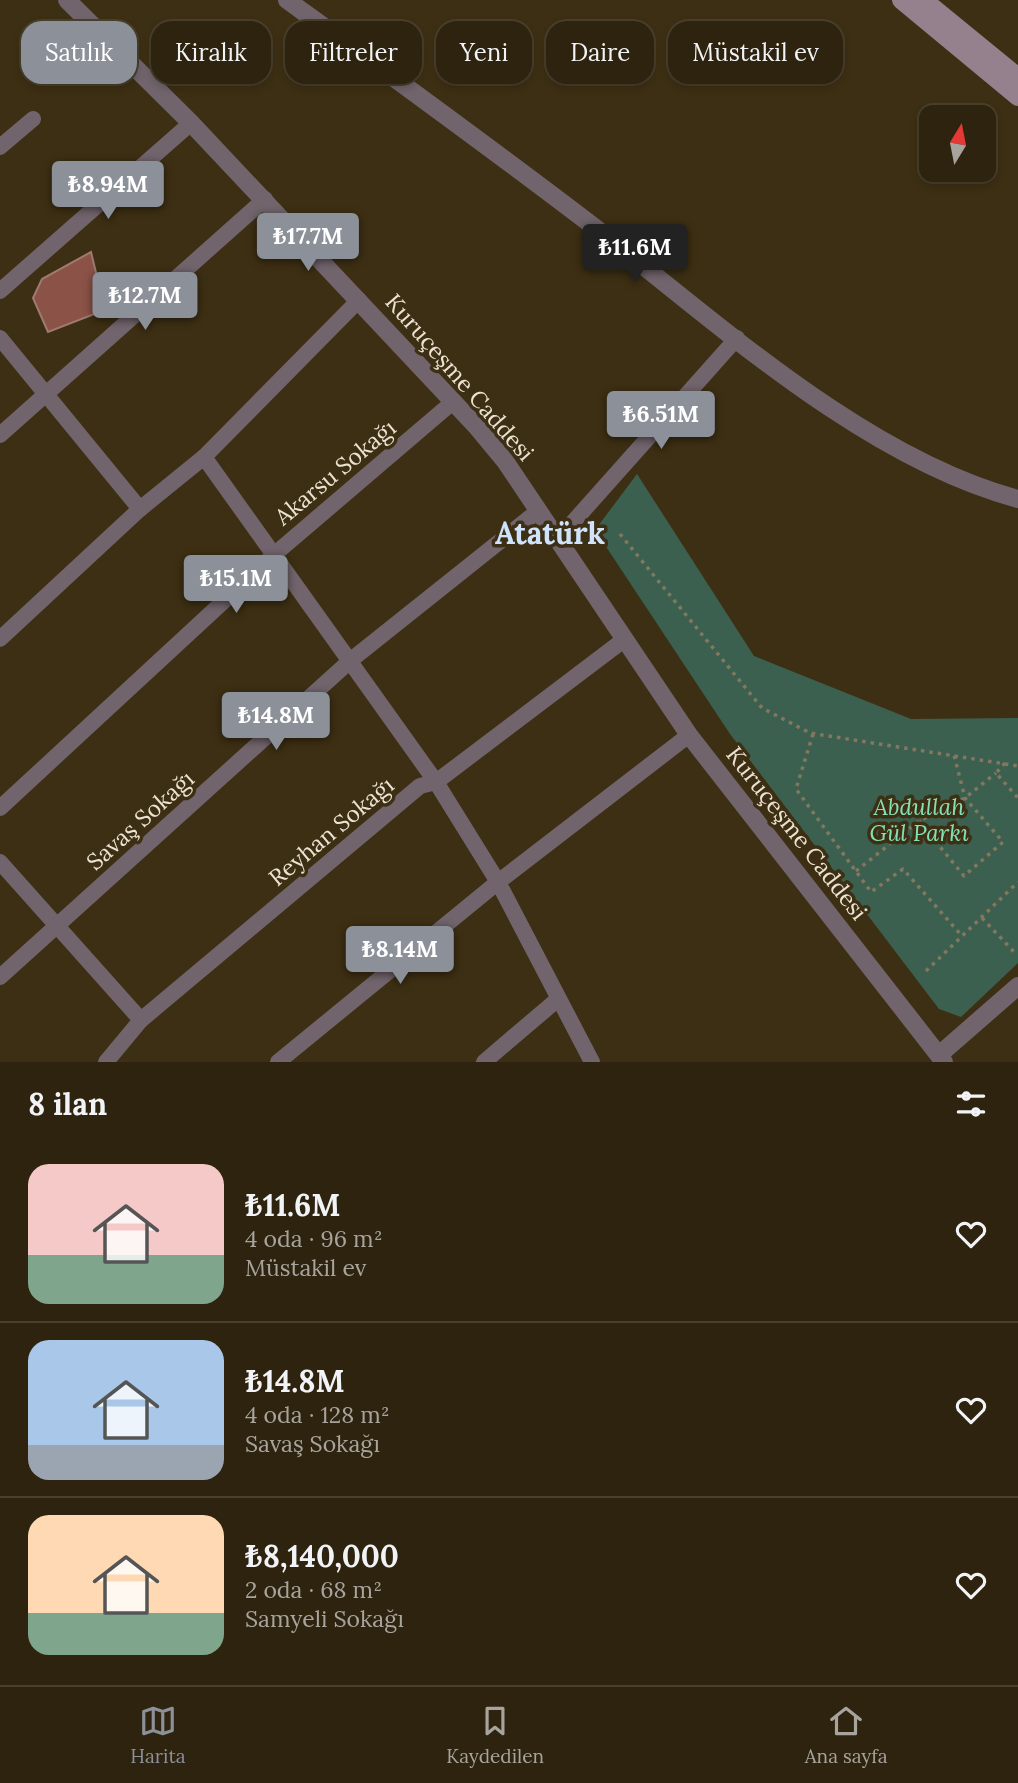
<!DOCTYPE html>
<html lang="tr">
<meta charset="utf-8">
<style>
body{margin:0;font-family:Lora,serif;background:#3a2f1c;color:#f1f3f6;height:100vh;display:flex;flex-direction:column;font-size:26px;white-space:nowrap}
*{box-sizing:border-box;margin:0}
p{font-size:23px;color:#a7a49e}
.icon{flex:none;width:38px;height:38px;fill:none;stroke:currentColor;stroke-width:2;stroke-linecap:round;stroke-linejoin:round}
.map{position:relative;height:1062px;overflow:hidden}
.sheet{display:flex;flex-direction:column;background:#2e230e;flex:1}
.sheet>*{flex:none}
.guide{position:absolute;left:21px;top:21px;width:976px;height:63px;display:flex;gap:14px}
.needle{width:46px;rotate:10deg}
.tools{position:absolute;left:919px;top:105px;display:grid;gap:14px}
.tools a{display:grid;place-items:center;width:77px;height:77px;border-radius:14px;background:#2e230e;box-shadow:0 4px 10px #0003,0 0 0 2px #49402e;font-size:35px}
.price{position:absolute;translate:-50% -60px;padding:0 16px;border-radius:7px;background:#8c9099;color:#fff;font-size:23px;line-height:46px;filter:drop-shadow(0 2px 4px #0008)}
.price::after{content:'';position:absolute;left:50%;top:42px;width:21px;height:16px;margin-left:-10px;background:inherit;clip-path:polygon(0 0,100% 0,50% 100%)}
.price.active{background:#222;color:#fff}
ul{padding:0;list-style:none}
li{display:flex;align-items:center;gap:21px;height:175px;padding:0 28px}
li+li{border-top:2px solid #49402e}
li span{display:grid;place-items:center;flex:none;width:196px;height:140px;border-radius:21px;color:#555}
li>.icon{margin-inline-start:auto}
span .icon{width:84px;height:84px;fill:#fffc;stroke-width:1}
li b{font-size:30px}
h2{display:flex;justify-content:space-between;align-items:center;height:84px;padding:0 28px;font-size:30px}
.tag{padding:0 24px;border-radius:21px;background:#2e230e;box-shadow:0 4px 10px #0003,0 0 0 2px #49402e;font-size:24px;line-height:63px}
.tag.active{background:#8c9099;color:#fff}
.tabs{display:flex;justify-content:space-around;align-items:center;height:98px;border-top:2px solid #49402e;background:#2e230e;font-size:19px;color:#a7a49e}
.tabs a{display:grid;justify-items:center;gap:4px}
.tabs .active{color:#8c9099}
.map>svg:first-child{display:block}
.green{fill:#3c604f}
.building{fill:#8b5348;stroke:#9e7a72;stroke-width:2}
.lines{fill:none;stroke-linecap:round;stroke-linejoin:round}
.path{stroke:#837760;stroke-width:3.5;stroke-dasharray:3.5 5;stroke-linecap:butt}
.minor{stroke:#71646c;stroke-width:16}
.tertiary{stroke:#71646c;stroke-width:18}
.secondary{stroke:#95808d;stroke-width:18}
.labels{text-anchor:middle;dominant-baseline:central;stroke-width:7;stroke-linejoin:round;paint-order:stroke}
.street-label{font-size:23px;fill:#ece3d3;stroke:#3d2f13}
.park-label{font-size:23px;font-style:italic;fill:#84e1b7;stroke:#3d2f13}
.district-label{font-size:30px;font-weight:bold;fill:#cfe4fc;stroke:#3d2f13}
</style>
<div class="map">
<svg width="1018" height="1062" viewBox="0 0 1018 1062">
<rect width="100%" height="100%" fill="#3d2f13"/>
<path class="green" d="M637,474L754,656L911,719L1018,718V963L961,1017L939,1009L730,734L595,530Z"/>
<path class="building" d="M91,252L105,310L48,332L33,298L42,279Z"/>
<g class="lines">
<g class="path">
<path d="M620,534L762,708L810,733L1018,766"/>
<path d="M813,734L796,789L871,892L903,869L962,936"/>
<path d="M1005,763L996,773L1018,798"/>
<path d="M919,821L964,876L1003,842L965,798L954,755"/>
<path d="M856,871L919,821L965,798L996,773"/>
<path d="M982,918L1014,952"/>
<path d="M926,971L1018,882"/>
</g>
<g class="minor">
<path d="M0,147L33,119"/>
<path d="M0,291L191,123"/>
<path d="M0,338L140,509L204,457L359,300"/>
<path d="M0,435L265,199"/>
<path d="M204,457L436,782L498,882L592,1062"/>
<path d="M558,539L737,338"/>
<path d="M0,639L140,509"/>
<path d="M0,808L276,553L454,401"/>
<path d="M0,862L141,1020L106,1062"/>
<path d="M0,977L351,660L538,511"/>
<path d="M141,1020L420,786L436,782L625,639"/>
<path d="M278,1062L498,882L689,735"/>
<path d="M484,1062L558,999"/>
</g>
<g class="tertiary">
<path d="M67,0L191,123L476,426L505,461L689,735L944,1062"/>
<path d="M287,0C393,77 498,153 602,233C723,328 868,459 1018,499"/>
<path d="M939,1055L1018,986"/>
</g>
<g class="secondary">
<path d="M901,0L1018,97"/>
<path d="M924,0L1018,77"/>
</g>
</g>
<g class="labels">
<g class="street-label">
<text transform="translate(460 377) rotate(49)">Kuruçeşme Caddesi</text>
<text transform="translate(335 472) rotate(-40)">Akarsu Sokağı</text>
<text transform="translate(140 820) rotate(-42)">Savaş Sokağı</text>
<text transform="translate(331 831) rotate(-40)">Reyhan Sokağı</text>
<text transform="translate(797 833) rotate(52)">Kuruçeşme Caddesi</text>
</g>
<g class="park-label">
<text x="919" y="806">Abdullah<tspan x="919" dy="26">Gül Parkı</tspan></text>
</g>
<g class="district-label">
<text x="550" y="533">Atatürk</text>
</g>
</g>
</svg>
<div class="tools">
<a><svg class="needle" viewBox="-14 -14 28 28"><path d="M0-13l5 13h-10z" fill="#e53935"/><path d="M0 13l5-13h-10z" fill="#a7a49e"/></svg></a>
</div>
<b class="price" style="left:108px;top:221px">₺8.94M</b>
<b class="price" style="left:308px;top:273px">₺17.7M</b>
<b class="price active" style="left:635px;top:284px">₺11.6M</b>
<b class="price" style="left:145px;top:332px">₺12.7M</b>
<b class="price" style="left:661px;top:451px">₺6.51M</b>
<b class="price" style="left:236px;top:615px">₺15.1M</b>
<b class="price" style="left:276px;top:752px">₺14.8M</b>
<b class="price" style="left:400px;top:986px">₺8.14M</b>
<div class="guide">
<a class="tag active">Satılık</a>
<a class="tag">Kiralık</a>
<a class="tag">Filtreler</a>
<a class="tag">Yeni</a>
<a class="tag">Daire</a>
<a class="tag">Müstakil ev</a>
</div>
</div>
<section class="sheet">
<h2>8 ilan<svg class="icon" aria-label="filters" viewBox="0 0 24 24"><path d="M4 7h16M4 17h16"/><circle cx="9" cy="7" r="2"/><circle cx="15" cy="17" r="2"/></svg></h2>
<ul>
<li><span style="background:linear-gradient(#f6c9c9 65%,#7fa58c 0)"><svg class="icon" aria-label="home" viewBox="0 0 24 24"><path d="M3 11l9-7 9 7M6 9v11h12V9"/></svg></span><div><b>₺11.6M</b><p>4 oda · 96 m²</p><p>Müstakil ev</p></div><svg class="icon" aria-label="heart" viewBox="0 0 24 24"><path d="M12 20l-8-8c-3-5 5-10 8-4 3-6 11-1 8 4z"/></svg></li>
<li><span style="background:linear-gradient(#a9c7e8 75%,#9aa5b1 0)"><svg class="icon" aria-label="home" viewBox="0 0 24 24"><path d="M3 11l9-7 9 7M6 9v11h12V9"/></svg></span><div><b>₺14.8M</b><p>4 oda · 128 m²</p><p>Savaş Sokağı</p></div><svg class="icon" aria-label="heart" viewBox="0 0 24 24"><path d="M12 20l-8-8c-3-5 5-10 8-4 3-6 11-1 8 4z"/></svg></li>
<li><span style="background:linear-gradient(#ffd9b3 70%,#7fa58c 0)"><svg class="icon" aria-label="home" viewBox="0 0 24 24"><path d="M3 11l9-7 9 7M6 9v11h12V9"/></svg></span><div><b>₺8,140,000</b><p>2 oda · 68 m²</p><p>Samyeli Sokağı</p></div><svg class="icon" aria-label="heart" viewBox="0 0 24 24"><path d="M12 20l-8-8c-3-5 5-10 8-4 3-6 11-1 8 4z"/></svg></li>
</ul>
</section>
<nav class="tabs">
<a class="active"><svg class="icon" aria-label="map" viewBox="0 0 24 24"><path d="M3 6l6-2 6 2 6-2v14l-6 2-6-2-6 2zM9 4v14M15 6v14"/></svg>Harita</a>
<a><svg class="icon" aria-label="saved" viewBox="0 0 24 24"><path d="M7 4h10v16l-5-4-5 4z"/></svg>Kaydedilen</a>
<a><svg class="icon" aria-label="home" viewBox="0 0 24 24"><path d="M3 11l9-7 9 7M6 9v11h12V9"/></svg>Ana sayfa</a>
</nav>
